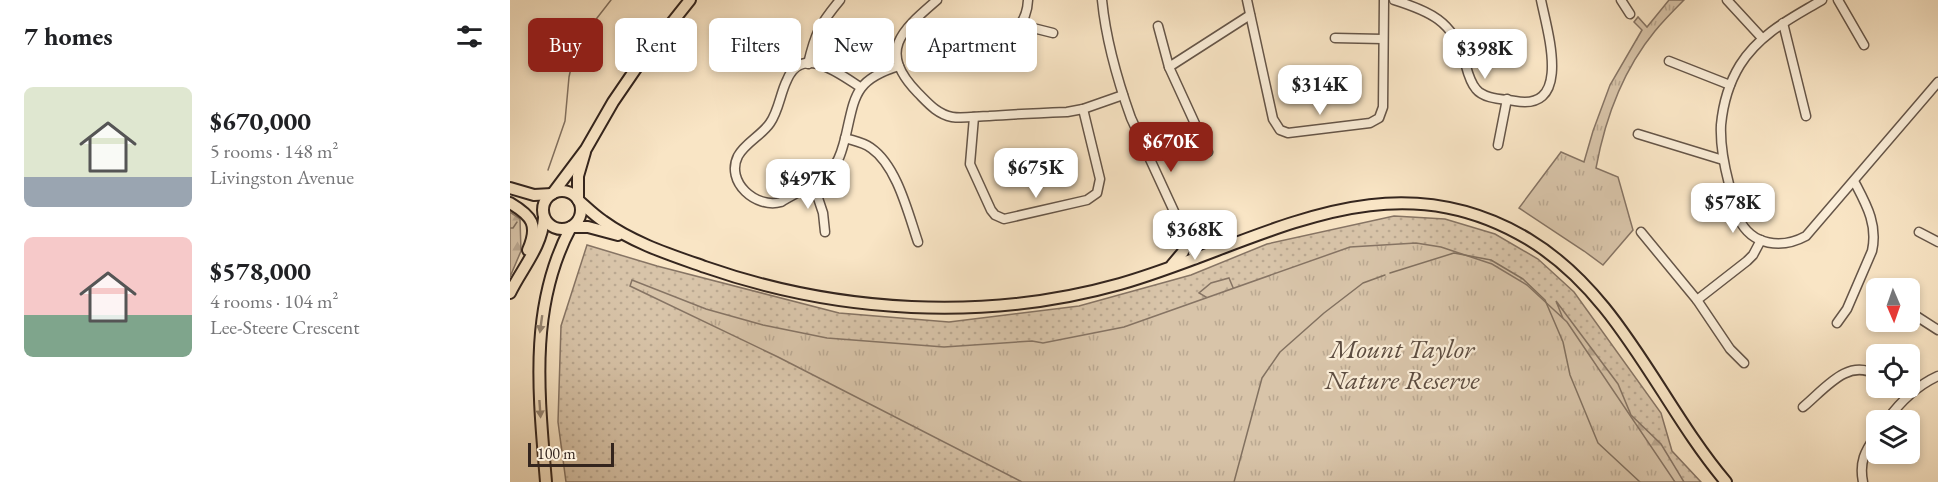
<!DOCTYPE html>
<meta charset="utf-8">
<style>
body{margin:0;font-family:"EB Garamond",serif;background:#f6f6f6;color:#202124;height:100vh;display:flex;flex-direction:column;font-size:22px;white-space:nowrap}
*{box-sizing:border-box;margin:0}
p{font-size:20px;color:#757577}
.icon{flex:none;width:33px;height:33px;fill:none;stroke:currentColor;stroke-width:2;stroke-linecap:round;stroke-linejoin:round}
.map{position:relative;flex:1;overflow:hidden}
.side{display:flex;flex-direction:column;background:#fff;width:510px}
.side>*{flex:none}
.hud{position:absolute;left:18px;top:18px;width:570px;height:54px;display:flex;gap:12px}
.needle{width:39px;rotate:178deg}
.controls{position:absolute;left:1356px;top:278px;display:grid;gap:12px}
.controls a{display:grid;place-items:center;width:54px;height:54px;border-radius:9px;background:#fff;box-shadow:0 3px 9px #0003;font-size:30px}
.scale{position:absolute;left:18px;bottom:15px;width:86px;box-sizing:border-box;padding-left:6px;border:3px solid #34251e;border-top:0;font-size:16px;line-height:21px;white-space:nowrap;color:#34251e;-webkit-text-stroke:4px #fbeed9;paint-order:stroke}
.price{position:absolute;translate:-50% -51px;padding:0 14px;border-radius:12px;background:#fff;color:#222;font-size:20px;line-height:39px;filter:drop-shadow(0 2px 3px #0008)}
.price::after{content:'';position:absolute;left:50%;top:36px;width:18px;height:14px;margin-left:-9px;background:inherit;clip-path:polygon(0 0,100% 0,50% 100%)}
.price.current{background:#8f2418;color:#fff}
ul{padding:0;list-style:none}
li{display:flex;align-items:center;gap:18px;height:150px;padding:0 24px}
li span{display:grid;place-items:center;flex:none;width:168px;height:120px;border-radius:9px;color:#555}
li>.icon{margin-inline-start:auto}
span .icon{width:72px;height:72px;fill:#fffc;stroke-width:1}
li b{font-size:26px}
h2{display:flex;justify-content:space-between;align-items:center;height:72px;padding:0 24px;font-size:26px}
.tag{padding:0 21px;border-radius:9px;background:#fff;box-shadow:0 3px 9px #0003;font-size:21px;line-height:54px}
.tag.current{background:#8f2418;color:#fff}
main{display:flex;flex:1;min-height:0}
.map>svg:first-child{display:block}
.grass{fill:url(#grass-dots);stroke:#867464;stroke-width:1.5}
.forest{fill:url(#forest-firs);stroke:#867464;stroke-width:1.5}
.park{fill:url(#park-tufts);stroke:#867464;stroke-width:1.5}
.lines{fill:none;stroke-linecap:round;stroke-linejoin:round}
.stream{stroke:#827160;stroke-width:1.5}
.minor-casing{stroke:#655548;stroke-width:11}
.major-casing{stroke:#34251e;stroke-width:14}
.minor{stroke:#fbeed9;stroke-width:8}
.major{stroke:#f9e5c5;stroke-width:10}
.oneway{fill:#968572}
.labels{text-anchor:middle;dominant-baseline:central;stroke-width:4.5;stroke-linejoin:round;paint-order:stroke}
.park-label{font-size:27px;font-style:italic;fill:#5d4d41;stroke:#fbeed9}
</style>
<main>
<section class="side">
<h2>7 homes<svg class="icon" aria-label="filters" viewBox="0 0 24 24"><path d="M4 7h16M4 17h16"/><circle cx="9" cy="7" r="2"/><circle cx="15" cy="17" r="2"/></svg></h2>
<ul>
<li><span style="background:linear-gradient(#dfe7d0 75%,#9aa5b1 0)"><svg class="icon" aria-label="home" viewBox="0 0 24 24"><path d="M3 11l9-7 9 7M6 9v11h12V9"/></svg></span><div><b>$670,000</b><p>5 rooms · 148 m²</p><p>Livingston Avenue</p></div></li>
<li><span style="background:linear-gradient(#f6c9c9 65%,#7fa58c 0)"><svg class="icon" aria-label="home" viewBox="0 0 24 24"><path d="M3 11l9-7 9 7M6 9v11h12V9"/></svg></span><div><b>$578,000</b><p>4 rooms · 104 m²</p><p>Lee-Steere Crescent</p></div></li>
</ul>
</section>
<div class="map">
<svg width="1428" height="482" viewBox="0 0 1428 482">
<defs>
<pattern id="grass-dots" width="8" height="8" patternUnits="userSpaceOnUse" patternTransform="scale(1.5)"><rect width="8" height="8" fill="#d8c4a9"/><path d="M2 2h.1M6 6h.1" fill="none" stroke="#baa891" stroke-width="1.8" stroke-linecap="round"/></pattern>
<pattern id="forest-firs" width="22" height="20" patternUnits="userSpaceOnUse" patternTransform="scale(1.5)"><rect width="22" height="20" fill="#d8c4a9"/><path d="M5 1l3.5 6h-7zM16 11l3.5 6h-7z" fill="#baa891"/></pattern>
<pattern id="park-tufts" width="24" height="20" patternUnits="userSpaceOnUse" patternTransform="scale(1.5)"><rect width="24" height="20" fill="#d8c4a9"/><path d="M3 7l-1-3M5 7V3M7 7l1-3M15 17l-1-3M17 17v-4M19 17l1-3" fill="none" stroke="#baa891"/></pattern>
</defs>
<rect width="100%" height="100%" fill="#f9e5c5"/>
<filter id="stains"><feTurbulence type="fractalNoise" baseFrequency=".00333" numOctaves="4"/><feColorMatrix values="0 0 0 0 .2 0 0 0 0 .09 0 0 0 0 .02 0 0 0 .5 -.17"/></filter>
<radialGradient id="worn" r=".72"><stop offset=".6" stop-color="#630" stop-opacity="0"/><stop offset="1" stop-color="#630" stop-opacity=".3"/></radialGradient>
<path class="grass" d="M884,216L935,219L985,234L1028,259L1064,292L1151,413L1162,451L1191,482H56L48,422L51,326L77,245L147,266L329,313L439,322L569,306L681,275L757,244Z"/>
<g class="forest">
<path d="M0,212L10,219L11,251L0,277Z"/>
<path d="M719,278L732,309L706,303L689,293L701,283Z"/>
<path d="M1046,301L1108,384L1121,415L1151,444L1174,482H1145L1066,351Z"/>
</g>
<g class="park">
<path d="M1159,0H1174C1164,10 1154,20 1145,31C1113,70 1095,119 1086,168L1108,177L1123,230L1093,265L1074,251L1009,208L1051,152L1074,162L1083,131L1100,85L1132,30L1124,22L1128,17L1137,27Z"/>
<path d="M906,243L931,247L982,264L1017,285L1057,322L1165,482H512L268,357L120,286L122,280L196,309L253,325L317,338L434,347L522,341L533,343L614,327L840,247Z"/>
</g>
<g class="lines">
<g class="stream">
<path d="M38,170L55,121L59,77L66,45L101,0"/>
<path d="M0,228H3L7,222"/>
<path d="M880,273L944,253L981,260L1013,279L1035,300L1053,342L1060,375L1088,443L1130,482"/>
<path d="M724,482L752,378L770,352L814,313L853,283L875,275"/>
</g>
<g class="minor-casing">
<g id="minor">
<path d="M427,0C391,31 367,51 408,93C418,103 427,114 442,117C453,119 467,116 479,116C505,114 531,113 557,112L573,109L613,95"/>
<path d="M592,0C596,41 607,79 621,118L686,259"/>
<path d="M737,0L763,119L770,130L778,133L860,123L869,118L873,107L874,0"/>
<path d="M884,0C919,11 943,21 954,59C957,69 959,81 966,89C974,99 992,99 1005,101C1063,112 1037,30 1031,0"/>
<path d="M1111,0L1120,14"/>
<path d="M1217,0L1252,38"/>
<path d="M1312,0C1282,18 1250,33 1230,65C1219,83 1213,104 1211,125C1210,146 1214,165 1219,184C1222,196 1224,208 1229,219C1242,246 1272,249 1296,236L1428,82"/>
<path d="M1328,0L1354,45"/>
<path d="M1273,23L1296,116"/>
<path d="M511,25L543,33"/>
<path d="M648,26L659,67L740,15"/>
<path d="M825,38L873,39"/>
<path d="M476,52C497,38 517,28 518,0"/>
<path d="M1159,61L1220,85"/>
<path d="M298,64C305,33 310,24 330,0"/>
<path d="M659,67L698,152"/>
<path d="M350,87C330,74 292,44 277,80C270,94 269,110 260,123C252,135 235,143 228,156C215,182 246,209 271,202C287,192 310,183 322,169C330,160 332,149 335,139C345,97 343,80 389,66"/>
<path d="M464,117L460,164L481,210L485,215L494,219L577,200L587,193L590,179L573,109"/>
<path d="M1128,134L1213,160"/>
<path d="M335,138C344,141 353,142 361,148C387,166 398,213 408,242"/>
<path d="M988,145L997,99"/>
<path d="M303,183L313,213L315,232"/>
<path d="M1131,232L1187,300"/>
<path d="M1409,232L1428,242"/>
<path d="M1400,312L1428,330"/>
<path d="M1327,323L1337,309L1362,251C1368,224 1356,204 1344,181"/>
<path d="M1234,363L1220,349L1187,300L1237,261L1243,255L1251,240"/>
<path d="M1383,387L1396,397"/>
<path d="M1293,407C1314,390 1338,357 1366,375"/>
<path d="M1377,420C1391,401 1406,386 1428,376"/>
<path d="M1353,482C1349,462 1355,451 1366,435"/>
</g>
</g>
<g class="major-casing">
<g id="major">
<path d="M0,188L24,195L42,194"/>
<circle cx="52" cy="210" r="19"/>
<path d="M43,193L76,149L103,102L129,64L180,0"/>
<path d="M68,199V176L75,152"/>
<path d="M68,200C76,207 84,215 93,221C123,243 161,255 195,267C327,313 475,322 610,284C750,244 874,153 1018,239C1111,295 1149,403 1216,482"/>
<path d="M0,203C22,216 29,225 18,250"/>
<path d="M61,227H78L108,235"/>
<path d="M662,265L673,252L676,238"/>
<path d="M0,293C12,268 32,247 34,218"/>
<path d="M36,482C29,396 18,307 61,227"/>
</g>
</g>
<use href="#minor" class="minor"/>
<use href="#major" class="major"/>
</g>
<defs><path id="oneway-solid" d="M-6-.8H1V-3.2L6.5 0L1 3.2V.8H-6Z" transform="scale(1.5)"/></defs>
<g class="oneway">
<use href="#oneway-solid" transform="translate(31 324) rotate(98)"/>
<use href="#oneway-solid" transform="translate(30 409) rotate(86)"/>
</g>
<g class="labels">
<g class="park-label">
<text x="892" y="348">Mount Taylor<tspan x="892" dy="31">Nature Reserve</tspan></text>
</g>
</g>
<rect width="100%" height="100%" filter="url(#stains)"/>
<rect width="100%" height="100%" fill="url(#worn)"/>
</svg>
<div class="controls">
<a><svg class="needle" viewBox="-14 -14 28 28"><path d="M0-13l5 13h-10z" fill="#e53935"/><path d="M0 13l5-13h-10z" fill="#757577"/></svg></a>
<a><svg class="icon" aria-label="locate" viewBox="0 0 24 24"><circle cx="12" cy="12" r="6"/><path d="M12 2v4M12 18v4M2 12h4M18 12h4"/></svg></a>
<a><svg class="icon" aria-label="layers" viewBox="0 0 24 24"><path d="M12 4l9 5-9 5-9-5zM3 14l9 5 9-5"/></svg></a>
</div>
<div class="scale">100 m</div>
<b class="price" style="left:975px;top:80px">$398K</b>
<b class="price" style="left:810px;top:116px">$314K</b>
<b class="price current" style="left:661px;top:173px">$670K</b>
<b class="price" style="left:526px;top:199px">$675K</b>
<b class="price" style="left:298px;top:210px">$497K</b>
<b class="price" style="left:1223px;top:234px">$578K</b>
<b class="price" style="left:685px;top:261px">$368K</b>
<div class="hud">
<a class="tag current">Buy</a>
<a class="tag">Rent</a>
<a class="tag">Filters</a>
<a class="tag">New</a>
<a class="tag">Apartment</a>
</div>
</div>
</main>
